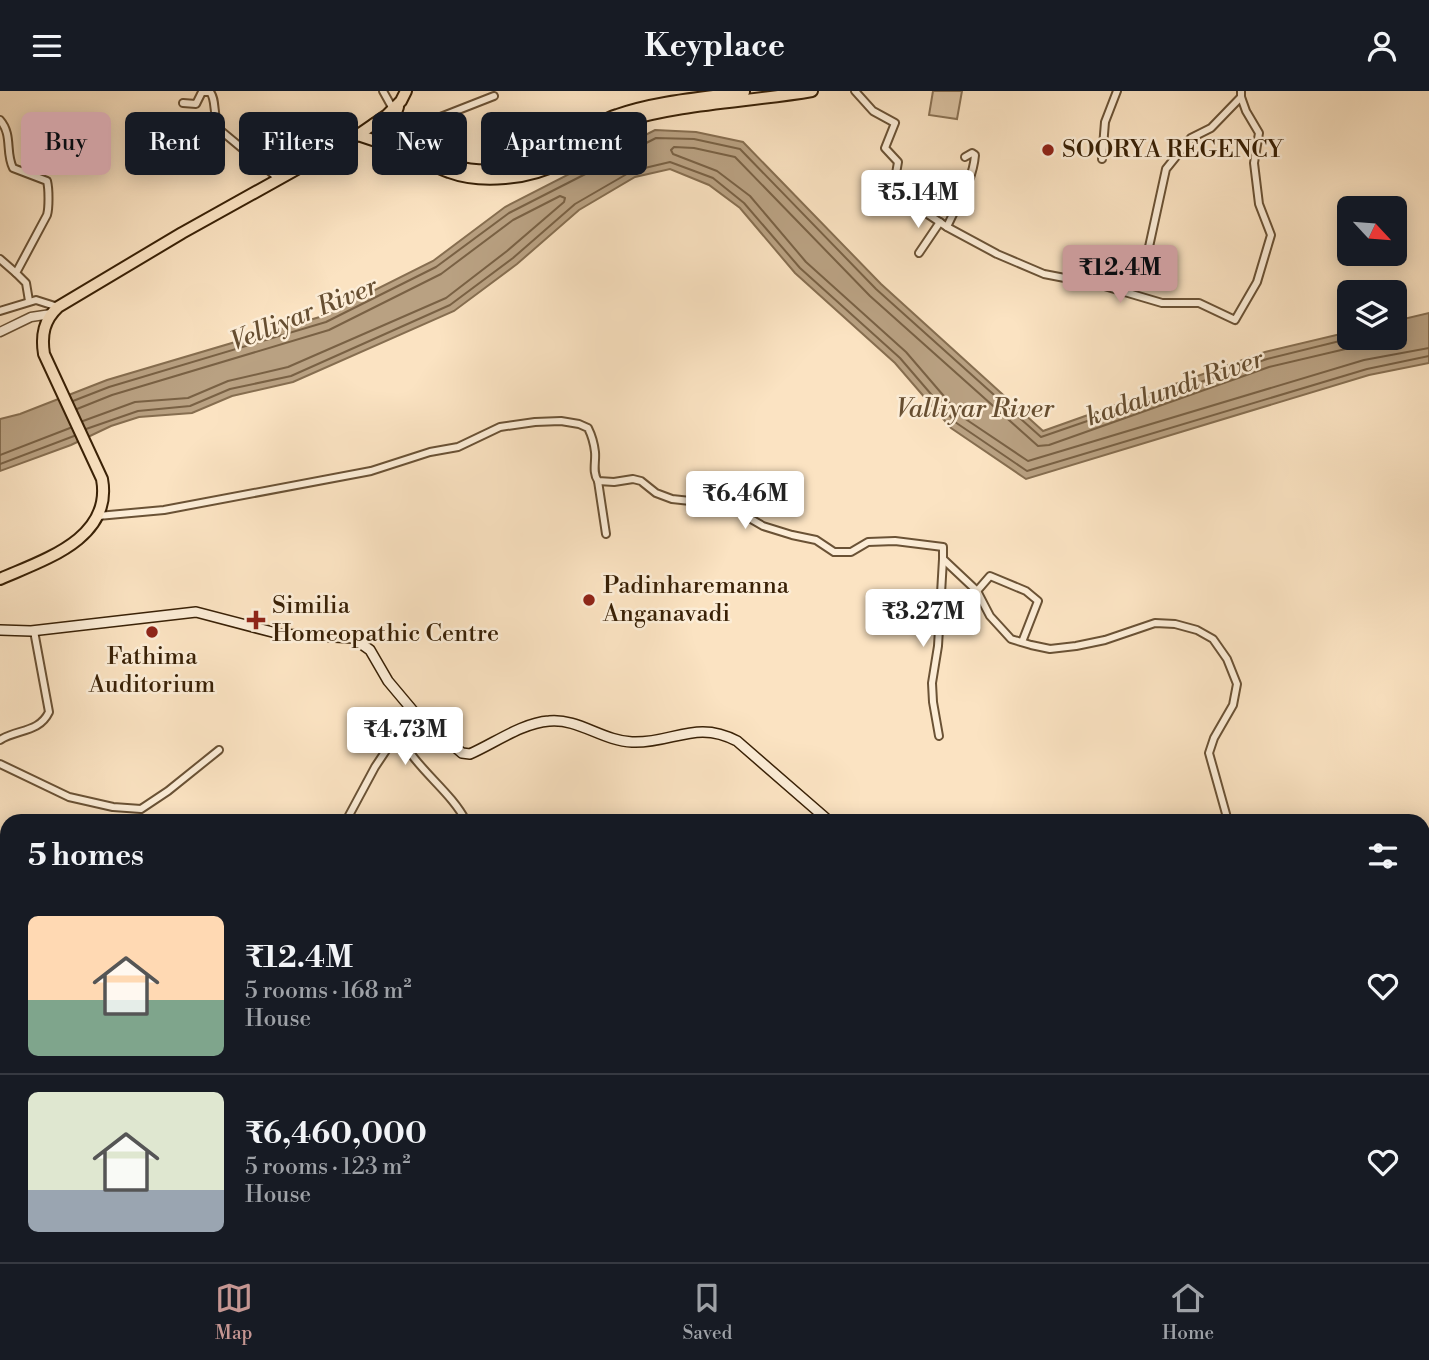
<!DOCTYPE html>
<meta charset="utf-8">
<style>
body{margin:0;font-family:"Libre Bodoni",serif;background:#20242c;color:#f1f3f6;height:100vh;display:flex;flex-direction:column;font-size:26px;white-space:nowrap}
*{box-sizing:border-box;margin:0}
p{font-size:23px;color:#9ea1a6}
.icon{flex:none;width:38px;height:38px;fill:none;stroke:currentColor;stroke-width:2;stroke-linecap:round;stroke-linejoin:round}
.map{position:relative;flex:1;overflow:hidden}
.sheet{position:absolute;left:0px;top:723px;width:1430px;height:450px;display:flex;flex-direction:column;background:#171b24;border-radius:21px 21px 0 0;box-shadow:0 4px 18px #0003}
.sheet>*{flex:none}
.top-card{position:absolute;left:21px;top:21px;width:700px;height:63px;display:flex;gap:14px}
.needle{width:46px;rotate:116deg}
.tools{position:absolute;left:1337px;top:105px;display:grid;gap:14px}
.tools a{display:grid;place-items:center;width:70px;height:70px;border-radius:10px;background:#171b24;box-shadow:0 4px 18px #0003;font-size:35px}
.price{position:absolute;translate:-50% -60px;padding:0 16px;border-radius:7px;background:#fff;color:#222;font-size:23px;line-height:46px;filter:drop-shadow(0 2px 4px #0008)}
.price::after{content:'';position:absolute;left:50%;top:42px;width:21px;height:16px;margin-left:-10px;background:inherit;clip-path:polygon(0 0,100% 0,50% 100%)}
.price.selected{background:#c59692;color:#111}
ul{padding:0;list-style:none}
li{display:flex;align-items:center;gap:21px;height:175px;padding:0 28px}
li+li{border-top:2px solid #363941}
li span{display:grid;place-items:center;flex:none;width:196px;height:140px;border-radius:10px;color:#555}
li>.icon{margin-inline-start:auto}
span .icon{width:84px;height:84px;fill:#fffc;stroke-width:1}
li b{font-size:30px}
h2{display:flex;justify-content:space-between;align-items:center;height:84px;padding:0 28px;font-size:30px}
.chip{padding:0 24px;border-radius:10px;background:#171b24;box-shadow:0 4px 18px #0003;font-size:24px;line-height:63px}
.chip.selected{background:#c59692;color:#111}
header{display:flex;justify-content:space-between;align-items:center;height:91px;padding:0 28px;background:#171b24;font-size:32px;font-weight:700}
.dock{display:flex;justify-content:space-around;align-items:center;height:98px;border-top:2px solid #363941;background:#171b24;font-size:19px;color:#9ea1a6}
.dock a{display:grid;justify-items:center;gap:4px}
.dock .selected{color:#c59692}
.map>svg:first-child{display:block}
.pitch{fill:#dac2a2;stroke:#8a7254;stroke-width:2}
.water{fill:#b9a182;stroke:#866e50;stroke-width:2}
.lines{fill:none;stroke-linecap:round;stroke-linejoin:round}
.shore{stroke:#796144;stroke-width:2}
.stream{stroke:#866e50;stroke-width:2}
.minor-casing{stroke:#6a5235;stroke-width:10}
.tertiary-casing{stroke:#6a5235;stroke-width:11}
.secondary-casing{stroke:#392106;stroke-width:12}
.trunk-casing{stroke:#392106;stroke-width:14}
.minor{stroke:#fcedd7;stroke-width:6}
.tertiary{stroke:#fcedd7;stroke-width:8}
.secondary{stroke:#fcedd7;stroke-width:9}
.trunk{stroke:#fbe3c2;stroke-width:10}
.poi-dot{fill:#8f2418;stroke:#fcedd7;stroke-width:2.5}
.labels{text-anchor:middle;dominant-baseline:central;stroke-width:5;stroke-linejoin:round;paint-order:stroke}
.poi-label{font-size:24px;fill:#392106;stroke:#fcedd7;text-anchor:start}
.water-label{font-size:26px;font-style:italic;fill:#664e31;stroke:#fcedd7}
</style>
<header><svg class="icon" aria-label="menu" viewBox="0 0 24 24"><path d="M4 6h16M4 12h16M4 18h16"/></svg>Keyplace<svg class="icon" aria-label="person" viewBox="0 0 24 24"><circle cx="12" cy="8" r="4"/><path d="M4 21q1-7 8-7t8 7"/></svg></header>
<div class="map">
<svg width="1429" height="1171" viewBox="0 0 1429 1171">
<rect width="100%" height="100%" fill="#fbe3c2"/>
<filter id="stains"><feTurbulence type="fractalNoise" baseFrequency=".00286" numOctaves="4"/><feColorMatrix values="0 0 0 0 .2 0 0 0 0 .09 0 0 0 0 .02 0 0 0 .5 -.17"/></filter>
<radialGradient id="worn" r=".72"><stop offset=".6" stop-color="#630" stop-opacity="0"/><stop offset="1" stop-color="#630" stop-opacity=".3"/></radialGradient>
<path class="pitch" d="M933,0H962L957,28L929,24Z"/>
<path class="water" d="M655,39L696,41L743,51L881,193L1043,340L1265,261L1349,241V247H1395V230L1429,222V272L1369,284L1026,388L951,337L895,272L795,182L740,117L709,94L670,78L635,86L579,119L517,173L454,220L293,291L232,305L192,322L139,326L111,335L71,354L0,380V328L20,323L107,289L323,225L433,170L505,116Z"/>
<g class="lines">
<g class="shore">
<path d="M1363,247L1354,256L1269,276L1049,354L1038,355L870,205L735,66L694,57L674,56L671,59L673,63L717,80L750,105L806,171L906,261L961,325L1028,370L1364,269L1429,257"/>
<path d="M73,310L109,296L326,231L436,176L509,122L656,47L694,48L740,58L876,198L1041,346L1267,268L1352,247"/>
<path d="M77,318L112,304L329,239L441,183L513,129L560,105L565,107L564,111L507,160L446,207L288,276L228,290L188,307L135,311L83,330"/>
<path d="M86,338L138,320L190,315L230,298L291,285L450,214L513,167L575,113L632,80L670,71L713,87L744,112L800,177L900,267L955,331L1027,380L1367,278L1429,265"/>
<path d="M0,364L70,337"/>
<path d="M0,373L74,345"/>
</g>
<g class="stream">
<path d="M0,1110L7,1111"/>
<path d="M76,1166L80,1171"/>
</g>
<g class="minor-casing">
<g id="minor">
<path d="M383,0L393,18"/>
<path d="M855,0L873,20L895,32L885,57L898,71L893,100L947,136L997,163L1044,183L1101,194L1162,212H1199L1235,229L1257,191L1271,144L1259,113L1254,72L1259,42L1246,20L1241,6V0"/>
<path d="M183,12L196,13L202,1H210C217,9 212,25 220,39L279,88"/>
<path d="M0,29C13,44 5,61 13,77L47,90C49,98 49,117 47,124L16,182L26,192L29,210"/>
<path d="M397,43L494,5"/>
<path d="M1102,68L1105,31L1117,0"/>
<path d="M947,136C957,113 973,90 975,64L972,62L965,66"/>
<path d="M919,162L940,131"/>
<path d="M0,168L16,182"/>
<path d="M1142,188L1166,78L1191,47L1211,37L1241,6"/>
<path d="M0,220L36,209L58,216"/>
<path d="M598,390L606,443"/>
<path d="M98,425L164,419L371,380L430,361L458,356L500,336L535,331L561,330L579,333L588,337C592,345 594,352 595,361C596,371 592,381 598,390L614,391L633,388L641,390L656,402L672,408L718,413L737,420L763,435L792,444L816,449L834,461H851L868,451L895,450L943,456V468L977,500L990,525L1011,548L1031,554L1050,558L1076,555L1105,549L1155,532L1175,533L1197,539L1213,548L1227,568L1237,593L1233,614L1214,647L1209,662L1228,730"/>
<path d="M977,500L990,485L1026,500L1038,510L1022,551"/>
<path d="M414,621L399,640C410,674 449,697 466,730"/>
<path d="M939,645L933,611L932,592L938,555L943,468"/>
<path d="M0,649C17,638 39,642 49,621L34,540"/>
<path d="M0,673L69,706L113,716L141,718L168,700L219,659"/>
<path d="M346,730L375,676L399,640"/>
<path d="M1423,883L1429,892"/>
<path d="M0,927L7,921"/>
<path d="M1423,1102L1429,1103"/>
<path d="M442,1166L446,1171"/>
<path d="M847,1166L855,1171"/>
<path d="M1402,1166V1171"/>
<path d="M519,1171L525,1166"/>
<path d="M780,1171L784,1166"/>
<path d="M923,1171L928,1166"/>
<path d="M1213,1171L1229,1166"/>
</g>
</g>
<g class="tertiary-casing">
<path id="tertiary" d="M0,241L31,226L51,223"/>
</g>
<g class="secondary-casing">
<g id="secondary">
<path d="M0,539L31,540L196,521L280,543L353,547L370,559L388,590L414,621L462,662L470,663C495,652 522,632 549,630C578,627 603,650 632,651C672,653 696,628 737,650L829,730"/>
<path d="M1083,1166L1085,1171"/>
</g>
</g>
<g class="trunk-casing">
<g id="trunk">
<path d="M398,16C393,28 393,37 401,49"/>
<path d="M374,33C383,49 399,58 415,66C426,71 437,77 449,81C481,93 530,88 559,72C581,60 597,39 621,31C683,12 749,11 812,0"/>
<path d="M388,40C396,49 408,54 420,59C430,65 442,71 454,75C484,84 526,79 554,65C577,54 592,32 617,24C657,10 702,7 744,1"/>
<path d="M358,44L388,54"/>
<path d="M0,488C43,469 113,448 102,388L44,263C41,244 44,229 58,216L182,142L358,44L387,24L401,10L406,0"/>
</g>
</g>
<use href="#minor" class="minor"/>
<use href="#tertiary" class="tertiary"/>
<use href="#secondary" class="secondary"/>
<use href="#trunk" class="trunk"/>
</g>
<g class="poi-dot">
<circle cx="1048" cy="59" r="7"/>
<circle cx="589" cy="509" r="7"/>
<path d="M252.5 518.5h7v7h7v7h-7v7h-7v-7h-7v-7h7z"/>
<circle cx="152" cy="541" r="7"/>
</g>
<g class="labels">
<g class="poi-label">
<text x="1062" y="59">SOORYA REGENCY</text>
<text x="603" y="495">Padinharemanna<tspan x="603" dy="28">Anganavadi</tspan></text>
<text x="272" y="515">Similia<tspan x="272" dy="28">Homeopathic Centre</tspan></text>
<text x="152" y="566" text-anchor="middle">Fathima<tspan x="152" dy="28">Auditorium</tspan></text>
</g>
<g class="water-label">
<text transform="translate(304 223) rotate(-22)">Velliyar River</text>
<text transform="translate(1175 297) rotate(-19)">kadalundi River</text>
<text x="975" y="318">Valliyar River</text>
</g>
</g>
<rect width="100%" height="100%" filter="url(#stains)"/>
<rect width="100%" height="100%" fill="url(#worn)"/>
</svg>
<div class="tools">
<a><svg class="needle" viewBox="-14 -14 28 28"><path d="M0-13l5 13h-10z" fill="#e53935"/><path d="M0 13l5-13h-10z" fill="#9ea1a6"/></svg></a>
<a><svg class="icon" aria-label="layers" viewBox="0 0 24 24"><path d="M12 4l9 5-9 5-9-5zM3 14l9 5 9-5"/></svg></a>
</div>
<b class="price" style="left:918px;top:139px">₹5.14M</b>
<b class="price selected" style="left:1120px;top:214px">₹12.4M</b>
<b class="price" style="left:745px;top:440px">₹6.46M</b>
<b class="price" style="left:923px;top:558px">₹3.27M</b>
<b class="price" style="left:405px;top:676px">₹4.73M</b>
<div class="top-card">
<a class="chip selected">Buy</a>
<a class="chip">Rent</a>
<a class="chip">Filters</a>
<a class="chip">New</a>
<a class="chip">Apartment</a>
</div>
<section class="sheet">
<h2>5 homes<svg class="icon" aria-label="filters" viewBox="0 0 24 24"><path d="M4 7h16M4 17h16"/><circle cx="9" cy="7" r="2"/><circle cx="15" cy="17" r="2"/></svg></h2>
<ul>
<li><span style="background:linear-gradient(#ffd9b3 60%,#7fa58c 0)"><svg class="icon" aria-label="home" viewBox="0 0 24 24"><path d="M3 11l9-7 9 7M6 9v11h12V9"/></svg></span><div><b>₹12.4M</b><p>5 rooms · 168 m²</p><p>House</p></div><svg class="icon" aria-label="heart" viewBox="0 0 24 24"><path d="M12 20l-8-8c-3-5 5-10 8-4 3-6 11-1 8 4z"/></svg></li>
<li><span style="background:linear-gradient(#dfe7d0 70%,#9aa5b1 0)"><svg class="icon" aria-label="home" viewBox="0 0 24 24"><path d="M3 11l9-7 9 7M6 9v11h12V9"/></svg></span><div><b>₹6,460,000</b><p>5 rooms · 123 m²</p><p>House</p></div><svg class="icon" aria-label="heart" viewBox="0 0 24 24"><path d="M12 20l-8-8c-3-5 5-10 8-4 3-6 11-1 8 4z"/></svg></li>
</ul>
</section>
</div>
<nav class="dock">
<a class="selected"><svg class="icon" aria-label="map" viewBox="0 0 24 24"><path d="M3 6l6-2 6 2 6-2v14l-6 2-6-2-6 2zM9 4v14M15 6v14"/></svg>Map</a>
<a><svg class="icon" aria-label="saved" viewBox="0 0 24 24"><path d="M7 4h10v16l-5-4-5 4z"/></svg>Saved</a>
<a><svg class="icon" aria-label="home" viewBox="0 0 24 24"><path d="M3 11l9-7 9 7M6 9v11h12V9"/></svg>Home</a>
</nav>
